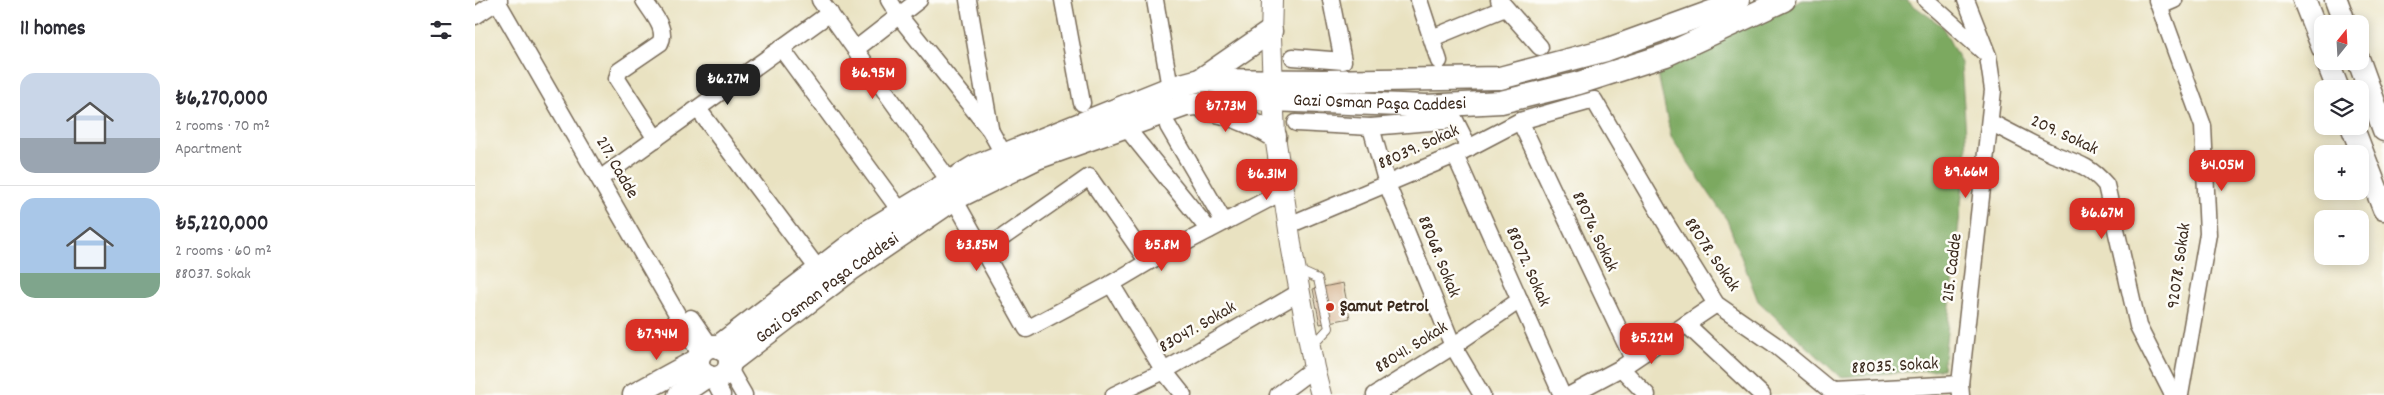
<!DOCTYPE html>
<meta charset="utf-8">
<style>
body{margin:0;font-family:Dekko,sans-serif;background:#f2f2f3;color:#2b2b33;height:100vh;display:flex;flex-direction:column;font-size:19px;white-space:nowrap}
*{box-sizing:border-box;margin:0}
p{font-size:16px;color:#7c7c81}
.icon{flex:none;width:28px;height:28px;fill:none;stroke:currentColor;stroke-width:2;stroke-linecap:round;stroke-linejoin:round}
.map{position:relative;flex:1;overflow:hidden}
.sheet{display:flex;flex-direction:column;background:#fff;width:475px}
.sheet>*{flex:none}
.needle{width:32px;rotate:18deg}
.buttons{position:absolute;left:1839px;top:15px;display:grid;gap:10px}
.buttons a{display:grid;place-items:center;width:55px;height:55px;border-radius:10px;background:#fff;box-shadow:0 2px 12px #0003;font-size:25px}
.price{position:absolute;translate:-50% -42px;padding:0 11px;border-radius:10px;background:#d93025;color:#fff;font-size:16px;line-height:32px;filter:drop-shadow(0 1px 2px #0008)}
.price::after{content:'';position:absolute;left:50%;top:30px;width:15px;height:11px;margin-left:-8px;background:inherit;clip-path:polygon(0 0,100% 0,50% 100%)}
.price.selected{background:#222;color:#fff}
ul{padding:0;list-style:none}
li{display:flex;align-items:center;gap:15px;height:125px;padding:0 20px}
li+li{border-top:1px solid #e1e1e2}
li span{display:grid;place-items:center;flex:none;width:140px;height:100px;border-radius:15px;color:#555}
li>.icon{margin-inline-start:auto}
span .icon{width:60px;height:60px;fill:#fffc;stroke-width:1}
li b{font-size:21px}
h2{display:flex;justify-content:space-between;align-items:center;height:60px;padding:0 20px;font-size:21px}
main{display:flex;flex:1;min-height:0}
.map>svg:first-child{display:block}
.forest{fill:#7ca961;stroke:#5c6a40}
.building{fill:#d6b491}
.lines{fill:none;stroke-linecap:round;stroke-linejoin:round}
.service-casing{stroke:#786a57;stroke-width:10}
.minor-casing{stroke:#786a57;stroke-width:19}
.tertiary-casing{stroke:#786a57;stroke-width:22}
.secondary-casing{stroke:#786a57;stroke-width:25}
.service{stroke:#fff;stroke-width:8}
.minor{stroke:#fff;stroke-width:16}
.tertiary{stroke:#fff;stroke-width:20}
.secondary{stroke:#fff;stroke-width:22}
.poi-dot{fill:#c8321e;stroke:#fdfcf7;stroke-width:2}
.labels{text-anchor:middle;dominant-baseline:central;stroke-width:5;stroke-linejoin:round;paint-order:stroke}
.street-label{font-size:18px;fill:#3b2a1e;stroke:#fdfcf7}
.poi-label{font-size:18px;font-weight:bold;fill:#3b2a1e;stroke:#fdfcf7;text-anchor:start}
</style>
<main>
<section class="sheet">
<h2>11 homes<svg class="icon" aria-label="filters" viewBox="0 0 24 24"><path d="M4 7h16M4 17h16"/><circle cx="9" cy="7" r="2"/><circle cx="15" cy="17" r="2"/></svg></h2>
<ul>
<li><span style="background:linear-gradient(#c9d6e8 65%,#9aa5b1 0)"><svg class="icon" aria-label="home" viewBox="0 0 24 24"><path d="M3 11l9-7 9 7M6 9v11h12V9"/></svg></span><div><b>₺6,270,000</b><p>2 rooms · 70 m²</p><p>Apartment</p></div></li>
<li><span style="background:linear-gradient(#a9c7e8 75%,#7fa58c 0)"><svg class="icon" aria-label="home" viewBox="0 0 24 24"><path d="M3 11l9-7 9 7M6 9v11h12V9"/></svg></span><div><b>₺5,220,000</b><p>2 rooms · 60 m²</p><p>88037. Sokak</p></div></li>
</ul>
</section>
<div class="map">
<svg width="1909" height="395" viewBox="0 0 1909 395">
<rect width="100%" height="100%" fill="#fdfcf7"/>
<filter id="ink" filterUnits="userSpaceOnUse"><feTurbulence type="fractalNoise" baseFrequency=".02" numOctaves="2"/><feDisplacementMap in="SourceGraphic" scale="10" xChannelSelector="R" yChannelSelector="G"/><feConvolveMatrix kernelMatrix="1 2 1 2 8 2 1 2 1" color-interpolation-filters="sRGB"/></filter>
<filter id="wash" filterUnits="userSpaceOnUse"><feTurbulence type="fractalNoise" baseFrequency=".0096" numOctaves="4" result="noise"/><feDisplacementMap in="SourceGraphic" scale="20" xChannelSelector="R" yChannelSelector="G"/><feGaussianBlur stdDeviation="1.12" result="paint"/><feColorMatrix in="noise" values="0 0 0 0 0 0 0 0 0 0 0 0 0 0 0 0 0 1.4 0 .05"/><feComposite in="paint" operator="in"/></filter>
<g filter="url(#wash)">
<rect width="100%" height="100%" fill="#e9e2c1"/>
<path class="forest" d="M1328,0H1431L1467,26L1486,63L1492,149L1468,369L1365,377L1283,301L1252,220L1196,137L1183,74L1235,41Z"/>
<g id="blocks">
<path class="building" d="M868,283L875,318L845,324L838,289Z"/>
</g>
</g>
<g filter="url(#ink)">
<use href="#blocks" fill-opacity="0" stroke="#786a57" stroke-width="1"/>
<g class="lines">
<g class="service-casing">
<path id="service" d="M823,270L843,279L854,328L838,345"/>
</g>
<g class="minor-casing">
<g id="minor">
<path d="M169,0C176,12 193,29 185,43L144,71L142,79L181,139"/>
<path d="M345,0L475,182"/>
<path d="M414,0L424,16L515,130L529,155"/>
<path d="M493,0L515,128"/>
<path d="M588,0L607,103"/>
<path d="M680,0L695,88"/>
<path d="M944,0L964,61"/>
<path d="M1024,0L1065,47"/>
<path d="M1451,0L1509,52"/>
<path d="M1682,0L1728,126L1733,234L1705,395"/>
<path d="M22,1L225,354"/>
<path d="M1685,6L1699,0"/>
<path d="M0,16L24,0"/>
<path d="M957,38L1030,8"/>
<path d="M306,48L426,212"/>
<path d="M381,49L444,0"/>
<path d="M818,57L868,61L856,0"/>
<path d="M223,109L343,269"/>
<path d="M1045,121L1158,359"/>
<path d="M1515,122C1536,133 1557,144 1578,154C1601,163 1614,165 1631,185L1663,326L1698,395"/>
<path d="M821,123L896,127L980,120L994,148"/>
<path d="M693,126L749,222"/>
<path d="M896,127L912,184L978,346L1007,395"/>
<path d="M658,136L734,230"/>
<path d="M980,155L1087,395"/>
<path d="M133,173L355,13"/>
<path d="M479,199L552,329L636,284L673,262L809,191"/>
<path d="M814,225L980,155L1045,121L1119,100L1190,222L1241,304L1299,344L1361,395"/>
<path d="M508,251L614,177L673,262"/>
<path d="M636,284L689,371L708,395"/>
<path d="M216,318L236,347"/>
<path d="M1211,324L1287,395"/>
<path d="M1146,368L1172,395"/>
<path d="M254,369L269,395"/>
<path d="M238,378L247,395"/>
<path d="M1357,391L1485,384"/>
<path d="M639,395L689,371L825,292"/>
<path d="M803,395L839,368"/>
<path d="M900,395L978,346L1045,300"/>
<path d="M1095,395L1146,368L1241,304"/>
<path d="M1486,395L1485,384L1518,90L1513,56L1491,0"/>
</g>
</g>
<g class="tertiary-casing">
<path id="tertiary" d="M797,0L796,37L800,136L817,250L839,368L846,395"/>
</g>
<g class="secondary-casing">
<g id="secondary">
<path d="M1829,0L1848,48"/>
<path d="M1861,0L1870,24"/>
<path d="M1852,61L1863,89"/>
<path d="M1884,61L1909,130"/>
<path d="M725,80L796,31"/>
<path d="M731,109C757,113 778,123 800,136"/>
<path d="M1877,126L1909,209"/>
<circle cx="239" cy="362" r="16"/>
<path d="M243,347L394,231L501,166L695,88L725,80L847,81L1025,78L1131,50L1244,9L1263,0"/>
<path id="s1" d="M255,362L375,270L479,199L562,158L711,105L773,99L951,106L1026,102L1104,83L1191,55L1309,0"/>
<path d="M159,395L223,360"/>
<path d="M204,395L232,376"/>
</g>
</g>
<use href="#service" class="service"/>
<use href="#minor" class="minor"/>
<use href="#tertiary" class="tertiary"/>
<use href="#secondary" class="secondary"/>
</g>
</g>
<circle class="poi-dot" cx="855" cy="307" r="5"/>
<g class="labels">
<g class="street-label">
<text stroke="none"><textPath href="#s1" startOffset="722">Gazi Osman Paşa Caddesi</textPath></text>
<text transform="translate(1589 136) rotate(25)">209. Sokak</text>
<text transform="translate(944 148) rotate(-24)">88039. Sokak</text>
<text transform="translate(141 168) rotate(60)">217. Cadde</text>
<text transform="translate(1119 232) rotate(65)">88076. Sokak</text>
<text transform="translate(1236 255) rotate(56)">88078. Sokak</text>
<text transform="translate(963 257) rotate(68)">88068. Sokak</text>
<text transform="translate(1705 266) rotate(-82)">92078. Sokak</text>
<text transform="translate(1052 267) rotate(66)">88072. Sokak</text>
<text transform="translate(1478 268) rotate(-83)">215. Cadde</text>
<text stroke="none"><textPath href="#s1" startOffset="122">Gazi Osman Paşa Caddesi</textPath></text>
<text transform="translate(723 328) rotate(-30)">83047. Sokak</text>
<text transform="translate(937 348) rotate(-32)">88041. Sokak</text>
<text transform="translate(1420 367) rotate(-3)">88035. Sokak</text>
</g>
<g class="poi-label">
<text x="865" y="307">Şamut Petrol</text>
</g>
</g>
</svg>
<div class="buttons">
<a><svg class="needle" viewBox="-14 -14 28 28"><path d="M0-13l5 13h-10z" fill="#e53935"/><path d="M0 13l5-13h-10z" fill="#7c7c81"/></svg></a>
<a><svg class="icon" aria-label="layers" viewBox="0 0 24 24"><path d="M12 4l9 5-9 5-9-5zM3 14l9 5 9-5"/></svg></a>
<a>+</a>
<a>−</a>
</div>
<b class="price" style="left:398px;top:100px">₺6.95M</b>
<b class="price selected" style="left:253px;top:106px">₺6.27M</b>
<b class="price" style="left:751px;top:133px">₺7.73M</b>
<b class="price" style="left:1747px;top:192px">₺4.05M</b>
<b class="price" style="left:1491px;top:199px">₺9.66M</b>
<b class="price" style="left:792px;top:201px">₺6.31M</b>
<b class="price" style="left:1627px;top:240px">₺6.67M</b>
<b class="price" style="left:502px;top:272px">₺3.85M</b>
<b class="price" style="left:687px;top:272px">₺5.8M</b>
<b class="price" style="left:182px;top:361px">₺7.94M</b>
<b class="price" style="left:1177px;top:365px">₺5.22M</b>
</div>
</main>
